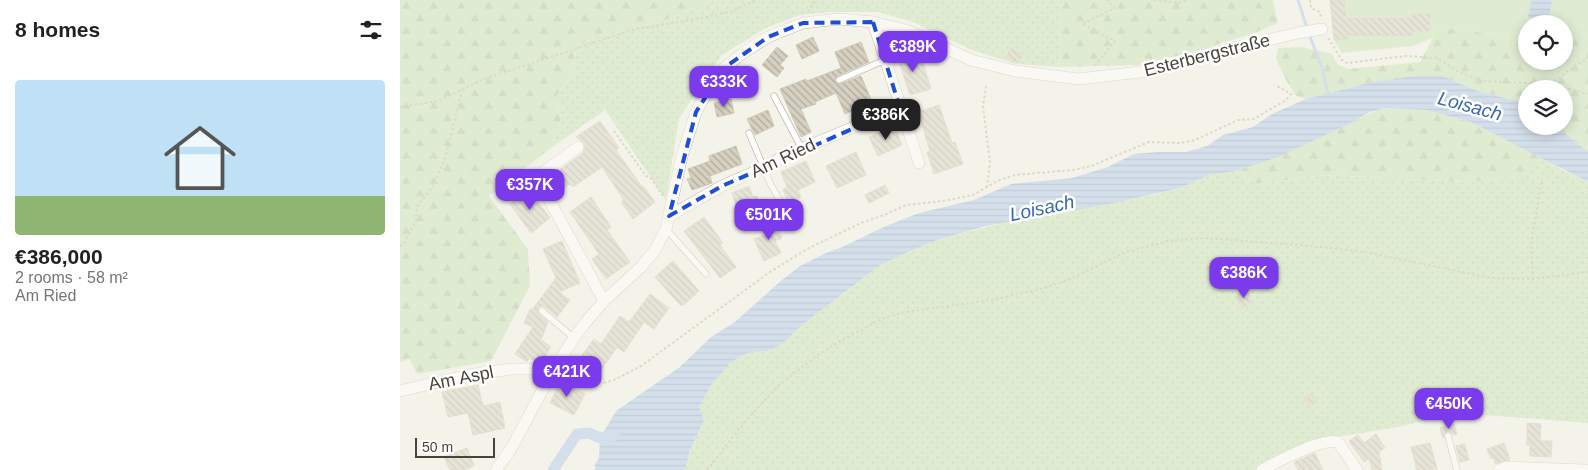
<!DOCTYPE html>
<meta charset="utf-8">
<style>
body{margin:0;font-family:Helvetica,sans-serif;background:#f2f2f2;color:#202124;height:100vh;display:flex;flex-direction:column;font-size:19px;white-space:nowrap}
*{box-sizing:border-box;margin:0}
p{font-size:16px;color:#757577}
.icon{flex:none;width:28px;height:28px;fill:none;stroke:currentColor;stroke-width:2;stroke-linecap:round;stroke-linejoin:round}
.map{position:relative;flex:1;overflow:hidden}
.drawer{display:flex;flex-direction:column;background:#fff;width:400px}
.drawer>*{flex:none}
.controls{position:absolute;left:1118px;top:15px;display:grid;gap:10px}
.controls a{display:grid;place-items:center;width:55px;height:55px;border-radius:50%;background:#fff;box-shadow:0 2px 12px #0003;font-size:25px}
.scale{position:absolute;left:15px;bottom:12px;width:80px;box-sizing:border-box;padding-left:5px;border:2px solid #484439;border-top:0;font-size:14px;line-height:18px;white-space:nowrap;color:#484439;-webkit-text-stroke:4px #fff;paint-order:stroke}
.price{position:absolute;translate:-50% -42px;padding:0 11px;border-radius:10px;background:#7c3aed;color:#fff;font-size:16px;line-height:32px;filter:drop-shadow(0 1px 2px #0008)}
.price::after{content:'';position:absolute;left:50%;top:30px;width:15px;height:11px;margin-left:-8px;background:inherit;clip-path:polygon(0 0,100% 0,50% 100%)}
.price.active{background:#222;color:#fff}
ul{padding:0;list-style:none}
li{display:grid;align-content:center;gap:10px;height:265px;padding:0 15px}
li+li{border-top:1px solid #e0e0e0}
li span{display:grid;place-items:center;height:155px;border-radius:5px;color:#555}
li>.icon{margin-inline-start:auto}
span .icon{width:90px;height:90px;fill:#fffc;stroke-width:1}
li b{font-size:21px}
h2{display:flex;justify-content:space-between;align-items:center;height:60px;padding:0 15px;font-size:21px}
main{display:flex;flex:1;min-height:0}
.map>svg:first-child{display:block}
.grass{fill:url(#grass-dots)}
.forest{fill:url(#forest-firs)}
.park{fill:#c8e5b6}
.water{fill:url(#water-rules)}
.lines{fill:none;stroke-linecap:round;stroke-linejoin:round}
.stream{stroke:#abc7ec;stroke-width:3}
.canal{stroke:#abc7ec;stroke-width:11}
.building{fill:url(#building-back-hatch);stroke:#cfc9b4}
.service-casing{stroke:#bfbcad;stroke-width:7}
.minor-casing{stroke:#bfbcad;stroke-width:12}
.path{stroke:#c0ba9f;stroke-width:2;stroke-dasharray:2.5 2.5;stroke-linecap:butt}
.service{stroke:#fff;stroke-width:5.5}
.minor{stroke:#fff;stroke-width:11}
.marked{fill:none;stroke:#1d4ed8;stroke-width:4;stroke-dasharray:10 6;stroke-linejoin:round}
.labels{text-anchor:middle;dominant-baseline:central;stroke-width:5;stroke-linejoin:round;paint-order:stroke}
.street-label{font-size:18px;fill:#484439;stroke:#fff}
.water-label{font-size:19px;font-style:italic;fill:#3869ae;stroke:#fff}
</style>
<main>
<section class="drawer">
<h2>8 homes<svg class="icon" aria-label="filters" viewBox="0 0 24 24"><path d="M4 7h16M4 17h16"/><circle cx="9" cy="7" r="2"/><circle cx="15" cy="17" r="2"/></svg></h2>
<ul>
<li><span style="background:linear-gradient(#bfe0f5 75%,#8fb573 0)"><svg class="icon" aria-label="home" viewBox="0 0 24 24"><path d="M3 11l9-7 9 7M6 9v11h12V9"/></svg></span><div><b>€386,000</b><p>2 rooms · 58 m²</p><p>Am Ried</p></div></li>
</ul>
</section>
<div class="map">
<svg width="1188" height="470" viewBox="0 0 1188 470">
<defs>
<pattern id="grass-dots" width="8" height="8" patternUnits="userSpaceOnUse" patternTransform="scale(1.25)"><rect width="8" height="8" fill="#c8e5b6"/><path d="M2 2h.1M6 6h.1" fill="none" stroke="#adc69d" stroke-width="1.8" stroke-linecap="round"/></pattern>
<pattern id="forest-firs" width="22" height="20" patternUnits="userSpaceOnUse" patternTransform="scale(1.25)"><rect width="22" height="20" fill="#c8e5b6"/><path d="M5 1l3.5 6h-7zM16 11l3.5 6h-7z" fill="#adc69d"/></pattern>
<pattern id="water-rules" width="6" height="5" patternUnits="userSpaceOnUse" patternTransform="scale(1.25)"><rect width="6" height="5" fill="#abc7ec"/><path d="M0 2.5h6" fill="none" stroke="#8da3c0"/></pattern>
<pattern id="building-back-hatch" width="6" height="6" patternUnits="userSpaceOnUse" patternTransform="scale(1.25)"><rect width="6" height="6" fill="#d5d0c0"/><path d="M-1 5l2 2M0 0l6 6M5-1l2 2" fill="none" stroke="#afaa9d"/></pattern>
</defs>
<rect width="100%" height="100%" fill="#f4f3ea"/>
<g class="grass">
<path d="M312,0H663L659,9L660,67L616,64L572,50L513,22L478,12H429L400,15L366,28L322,55L279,118L266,200L205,110L151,148L161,120L157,95L173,73L177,44L222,29L260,22L294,9Z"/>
<path d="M1142,158L1164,171L1188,182V423L1058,413L997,427L938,437C917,434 875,459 855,470H285L290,450L304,420L299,407L311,385L331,362L347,353L371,350L384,342L402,325L480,265L537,240L566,232L624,218L752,195L780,188L809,175L835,171L858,184L924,175L1066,182L1119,177Z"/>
</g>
<g class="forest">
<path d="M0,0H312L294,9L260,22L222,29L177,44L173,73L157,95L161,120L151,148L89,196L128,249L130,286L91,361L17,374L9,359L0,362Z"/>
<path d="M663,0H873L878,23L852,34L793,52L740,65L660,67L659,9Z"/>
<path d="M1034,26L1126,39V61H1164V38L1188,35V152L1156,126H1164V89H1126V103L1080,92L1043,76L972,82L906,99L896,96L885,78L876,59L878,48L901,47L932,54L938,65L949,69L1020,62L1033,38Z"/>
<path d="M985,108L1026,110L1071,122L1142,158L1120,177L1066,182L924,175L858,184L835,171C870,160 902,145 936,130C953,122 967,113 985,108Z"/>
</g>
<path class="park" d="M930,0H1188V35L1164,38V24H1126V39L1034,26L1033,38L1012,46L942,53L934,40Z"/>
<g class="water">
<path d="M1131,0H1152L1148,21L1128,17Z"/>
<path d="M1014,76H1043L1080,92L1126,103V126H1156L1188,152V182L1071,122L1026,110L985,108L970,112L947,125L878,157L835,171L809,175L780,188L709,204L586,226L537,240L511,251L480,265L402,325L384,342L371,350L347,353L331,362L311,385L299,407L304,420L290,450L285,470H195V464L199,458L200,438L216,411L280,367L311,337L335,322L382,280L400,266L426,253L440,248L484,227L519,213L574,200L611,184L672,178L708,167L734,154L758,152H786L807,146L823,135L853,127L872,114L906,99L972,82Z"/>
</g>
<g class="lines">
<g class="stream">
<path d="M898,0L907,28"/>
<path d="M909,34L922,68L928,94"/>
</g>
<path class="canal" d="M153,470L177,434L189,433L200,438L215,435"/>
</g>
<g class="building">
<path d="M930,0H944L946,18H1012V14H1030V31H1012V36L948,35V39L934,40Z"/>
<path d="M413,37L419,51L402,59L396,45Z"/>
<path d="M461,42L469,62L437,76L435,81L437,84H440L461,76L472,102L445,114L436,93L415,102L416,104L401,109L411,132L401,137L380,89L406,79L407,81L441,68L435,52Z"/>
<path d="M506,46L512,66L523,62L531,89L510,95L495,50Z"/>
<path d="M377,47L388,56L380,65L384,68L377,77L362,65Z"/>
<path d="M611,48L623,54L619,63L606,57Z"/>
<path d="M338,72L352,83L343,94L329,82Z"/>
<path d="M331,99L334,113L317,117L314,103Z"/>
<path d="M539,105L552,143L555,142L563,164L534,174L527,152L530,151L518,112Z"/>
<path d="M368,110L374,126L355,135L347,119Z"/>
<path d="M200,121L219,148L216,150L242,187L243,186L255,202L233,219L221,202L224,200L202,167L173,187L170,184L156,193L147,179L183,153L185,147L184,143L176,137Z"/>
<path d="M494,126L502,145L478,156L469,137Z"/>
<path d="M336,146L342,164L310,176L312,183L292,190L287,179L291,178L288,169L310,161L309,156Z"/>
<path d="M456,152L466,175L437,188L426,166Z"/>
<path d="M406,161L415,182L398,190L401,197L389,203L383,190L387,187L381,172Z"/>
<path d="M485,185L489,193L469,203L465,195Z"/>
<path d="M349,186L353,197L357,196L363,210L346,217L342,206L337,208L332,193Z"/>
<path d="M129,190L150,218L131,233L110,204Z"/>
<path d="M191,197L211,227L207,230L230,262L206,279L192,259L199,254L170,212Z"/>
<path d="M304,217L323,243L320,245L336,267L320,278L284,231Z"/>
<path d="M374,220L382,238L375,241L381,253L364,261L354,239L366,234L362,226Z"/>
<path d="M162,241L180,283L159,292L170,300L157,317L145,307L141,306L138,308L139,314L148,322L141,340L151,347L140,363L129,358L127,362L115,354L133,327L124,323L130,309L132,310L156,278L143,249Z"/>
<path d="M273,261L299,291L284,305H280L255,277Z"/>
<path d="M846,290L853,301L842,308L835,297Z"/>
<path d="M250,294L269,308L254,329L244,322L224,352L217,347L197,376L177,362L194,339L201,344L220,316L229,322Z"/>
<path d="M160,382L185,394L174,415L150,403Z"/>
<path d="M78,385L83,406L100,402L105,428L73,435L68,413L48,417L42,392Z"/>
<path d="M912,393L917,402L909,407L904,398Z"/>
<path d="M1127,423L1141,424L1140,441H1152L1151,457L1130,456V445H1127Z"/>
<path d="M1054,424L1057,434L1053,435L1050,432H1046L1043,438L1040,428Z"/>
<path d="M976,434L985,448L979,452L982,470H972L969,459L964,462L949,441L958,435L964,443Z"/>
<path d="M1030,443L1037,469L1017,470L1011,447Z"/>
<path d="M1104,443L1110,460L1095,464L1094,458L1091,459L1087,449Z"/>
<path d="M1065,444L1069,460L1060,462L1056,446Z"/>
<path d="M67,448L74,466L64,470H50L44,457Z"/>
<path d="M915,453L923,470H898L894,462Z"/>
</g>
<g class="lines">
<g class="service-casing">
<g id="service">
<path d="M439,80L485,60"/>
<path d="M374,96L402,149"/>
<path d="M349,133L371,185L394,225"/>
<path d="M266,229L306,274"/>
<path d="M142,311L174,338"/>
<path d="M1048,436L1057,470"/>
</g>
</g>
<g class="minor-casing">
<g id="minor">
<path d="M473,22L519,163"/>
<path d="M178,147L137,177L204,301"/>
<path d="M269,216L322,186L363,168L384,156L500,108"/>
<path d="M0,391L69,375L111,369H135L151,374"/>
<path d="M96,470L111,449L151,374L174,338L185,323L204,301L241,267L255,250L266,229L282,156L296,112L308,90L324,68L343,53L368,37L403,23L439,19L473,22L509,31L571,60L615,71L679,79L757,70L812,53L898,33L922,29"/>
<path d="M862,470C879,461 920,438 938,442L957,470"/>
<path d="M1099,470L1107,467L1184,470"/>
</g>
</g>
<g class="path">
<path d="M754,0L779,3L788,0"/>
<path d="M910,0L911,8L920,12L921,18"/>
<path d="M408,12L416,0"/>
<path d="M928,38L942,60L947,63L1006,56L1037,58L1057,71L1082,81L1150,84L1188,94"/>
<path d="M695,66L715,41L682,24L715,8L708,0"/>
<path d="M1150,84L1178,64L1188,59"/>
<path d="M586,86L583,107L590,162L587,188"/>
<path d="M0,107L38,101L84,79L232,30L306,17L333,11L356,0"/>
<path d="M214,131L246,176L250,177L263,196"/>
<path d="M0,246L4,244L16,220L17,206L32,188L45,159L62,91"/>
<path d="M1133,279L1131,245L1142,179"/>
<path d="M167,367L188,378L203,383L214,380L241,366L370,272L407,249L461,223L484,215L506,205L543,201L573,195L597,181L615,175L673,170L691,166L749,142L781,143L795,140L838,120L854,119L886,100L891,94L875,85"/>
<path d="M307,470L344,423L377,387L415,357L440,341L484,318L505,312L592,300L644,288L668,280L726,252L768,241L805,238L923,247L965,252L1091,278L1133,279L1188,272"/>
</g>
<use href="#service" class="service"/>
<use href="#minor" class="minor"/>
</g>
<path d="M0 0H1188V470H0ZM473,22L500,108L322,186L269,216L296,112L324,68L368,37L403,23Z" fill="#f4f3ea" fill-opacity=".55" fill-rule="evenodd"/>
<path class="marked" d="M473,22L500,108L322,186L269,216L296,112L324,68L368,37L403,23Z"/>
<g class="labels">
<g class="street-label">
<text transform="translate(807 55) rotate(-14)">Esterbergstraße</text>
<text transform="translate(383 158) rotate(-25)">Am Ried</text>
<text transform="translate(61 378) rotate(-11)">Am Aspl</text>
</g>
<g class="water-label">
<text transform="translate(1070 106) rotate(15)">Loisach</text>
<text transform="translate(642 208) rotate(-12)">Loisach</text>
</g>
</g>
</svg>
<div class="controls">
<a><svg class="icon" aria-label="locate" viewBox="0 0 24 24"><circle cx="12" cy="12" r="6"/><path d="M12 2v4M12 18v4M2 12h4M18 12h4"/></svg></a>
<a><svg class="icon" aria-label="layers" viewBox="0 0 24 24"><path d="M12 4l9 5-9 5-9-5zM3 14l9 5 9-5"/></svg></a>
</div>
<div class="scale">50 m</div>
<b class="price" style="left:513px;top:73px">€389K</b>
<b class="price" style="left:324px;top:108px">€333K</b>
<b class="price active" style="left:486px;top:141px">€386K</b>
<b class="price" style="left:130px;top:211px">€357K</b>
<b class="price" style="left:369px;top:241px">€501K</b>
<b class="price" style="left:844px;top:299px">€386K</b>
<b class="price" style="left:167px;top:398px">€421K</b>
<b class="price" style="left:1049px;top:430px">€450K</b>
</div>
</main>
